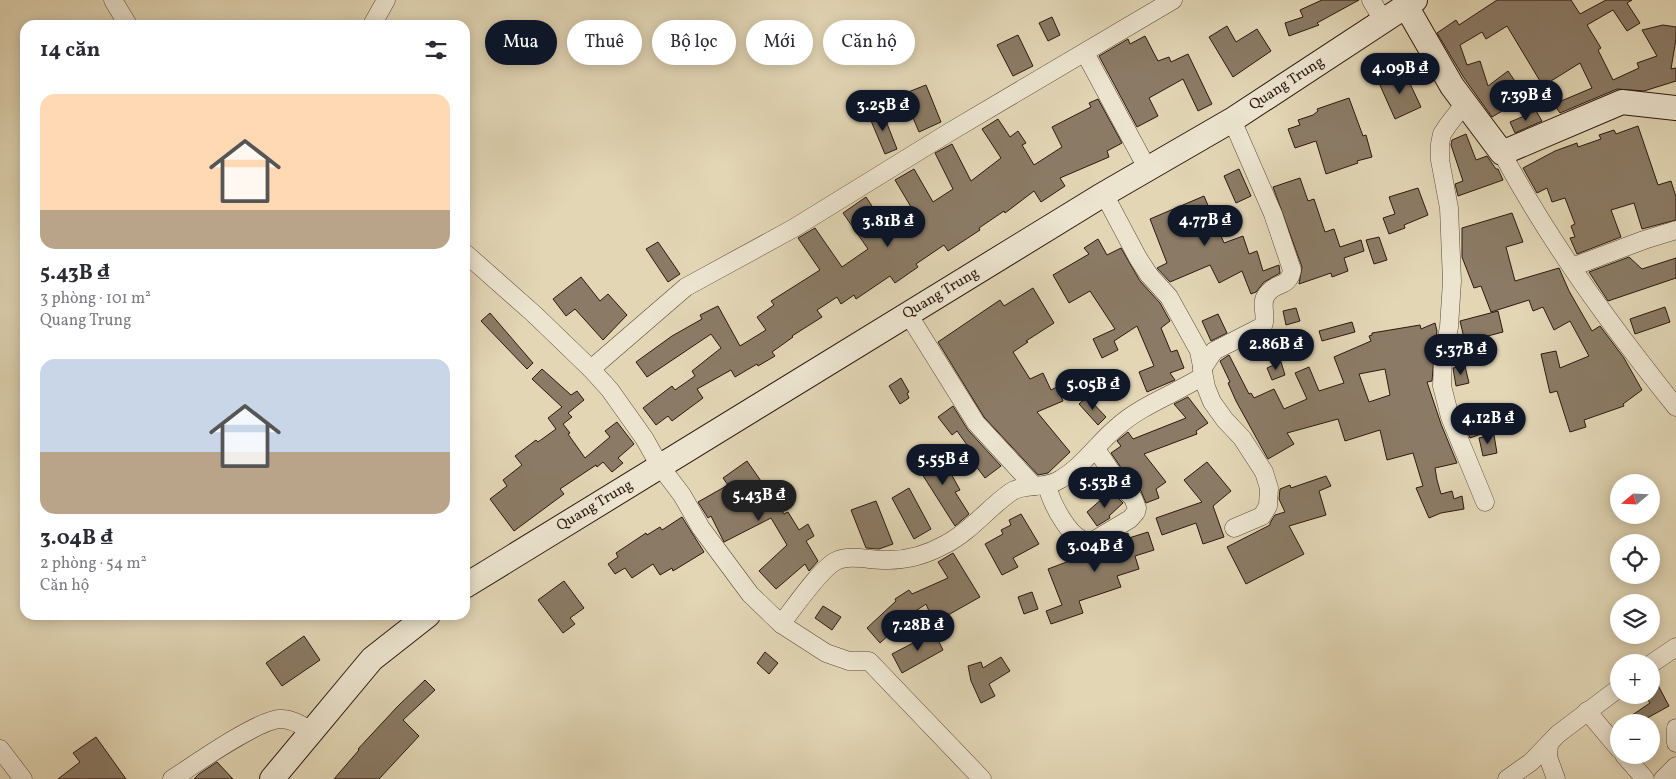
<!DOCTYPE html>
<html lang="vi">
<meta charset="utf-8">
<style>
body{margin:0;font-family:Vollkorn,serif;background:#f7f7f7;color:#2b2b33;height:100vh;display:flex;flex-direction:column;font-size:19px;white-space:nowrap}
*{box-sizing:border-box;margin:0}
p{font-size:16px;color:#7c7c81}
.icon{flex:none;width:28px;height:28px;fill:none;stroke:currentColor;stroke-width:2;stroke-linecap:round;stroke-linejoin:round}
.map{position:relative;flex:1;overflow:hidden}
.details{position:absolute;left:20px;top:20px;width:450px;height:600px;display:flex;flex-direction:column;background:#fff;border-radius:15px;box-shadow:0 2px 12px #0003}
.details>*{flex:none}
.top-card{position:absolute;left:485px;top:20px;width:475px;height:45px;display:flex;gap:10px}
.needle{width:32px;rotate:251deg}
.fabs{position:absolute;left:1610px;top:474px;display:grid;gap:10px}
.fabs a{display:grid;place-items:center;width:50px;height:50px;border-radius:50%;background:#fff;box-shadow:0 2px 12px #0003;font-size:25px}
.price{position:absolute;translate:-50% -42px;padding:0 11px;border-radius:18px;background:#111827;color:#fff;font-size:16px;line-height:32px;filter:drop-shadow(0 1px 2px #0008)}
.price::after{content:'';position:absolute;left:50%;top:30px;width:15px;height:11px;margin-left:-8px;background:inherit;clip-path:polygon(0 0,100% 0,50% 100%)}
.price.active{background:#222;color:#fff}
ul{padding:0;list-style:none}
li{display:grid;align-content:center;gap:10px;height:265px;padding:0 20px}
li span{display:grid;place-items:center;height:155px;border-radius:15px;color:#555}
li>.icon{margin-inline-start:auto}
span .icon{width:90px;height:90px;fill:#fffc;stroke-width:1}
li b{font-size:21px}
h2{display:flex;justify-content:space-between;align-items:center;height:60px;padding:0 20px;font-size:21px}
.tag{padding:0 18px;border-radius:22px;background:#fff;box-shadow:0 2px 12px #0003;font-size:18px;line-height:45px}
.tag.active{background:#111827;color:#fff}
.map>svg:first-child{display:block}
.building{fill:#8b7b66;stroke:#2d1910;fill-rule:evenodd}
.lines{fill:none;stroke-linecap:round;stroke-linejoin:round}
.street-casing{stroke:#5a4839;stroke-width:19}
.secondary-casing{stroke:#2d1910;stroke-width:26}
.street{stroke:#ece4cf;stroke-width:18}
.secondary{stroke:#ece4cf;stroke-width:24}
.labels{text-anchor:middle;dominant-baseline:central;stroke-width:4.5;stroke-linejoin:round;paint-order:stroke}
.street-label{font-size:15px;fill:#2d1910;stroke:#ece4cf}
</style>
<div class="map">
<svg width="1676" height="779" viewBox="0 0 1676 779">
<rect width="100%" height="100%" fill="#e2d6b5"/>
<filter id="stains"><feTurbulence type="fractalNoise" baseFrequency=".004" numOctaves="4"/><feColorMatrix values="0 0 0 0 .2 0 0 0 0 .09 0 0 0 0 .02 0 0 0 .5 -.17"/></filter>
<radialGradient id="worn" r=".72"><stop offset=".6" stop-color="#630" stop-opacity="0"/><stop offset="1" stop-color="#630" stop-opacity=".3"/></radialGradient>
<g class="building">
<path d="M1322,0H1359L1317,23L1319,25L1289,36L1285,23L1303,17L1300,10Z"/>
<path d="M1497,0H1571L1580,14L1606,0H1632L1627,3L1640,23L1627,31L1613,10L1587,25L1601,48L1598,50L1613,80L1639,68L1637,63L1657,56L1642,30L1663,25L1676,27V39L1671,69L1676,68V81L1644,91L1617,89L1560,113L1554,104L1592,88L1580,63L1543,86L1507,26L1486,39L1482,32L1460,45L1467,65L1480,61L1488,86L1508,71L1526,97L1492,117L1464,78L1437,33L1456,20L1459,25Z"/>
<path d="M1052,17L1060,35L1048,41L1039,23Z"/>
<path d="M1227,26L1236,42L1257,29L1271,51L1233,77L1209,37Z"/>
<path d="M1018,35L1033,66L1013,76L997,45Z"/>
<path d="M1145,36L1158,61L1169,57L1171,62L1188,54L1212,104L1198,111L1183,79L1149,98L1158,116L1137,127L1099,56L1128,39L1130,44Z"/>
<path d="M1404,71L1421,107L1395,119L1379,83Z"/>
<path d="M926,85L941,122L919,132L903,94Z"/>
<path d="M1349,98L1363,136L1366,135L1372,157L1357,161L1358,163L1326,174L1316,141L1295,148L1288,129L1300,125L1298,120L1313,115L1318,111L1317,109Z"/>
<path d="M1098,99L1122,143L1107,151L1109,157L1060,178L1065,186L1041,202L1034,191L1005,213L1004,211L979,228L980,230L948,251L944,245L916,264L918,267L895,283L890,276L856,299L854,295L841,304L837,297L817,310L822,317L792,336L793,337L772,352L775,356L758,366L757,364L735,377L731,370L697,389L703,398L672,421L668,416L656,425L643,408L672,386L675,390L695,376L692,371L721,348L711,334L647,377L636,362L672,336L702,319L700,315L718,306L740,346L766,330L757,317L774,305L771,301L820,270L798,238L815,228L842,267L868,249L843,213L866,197L889,232L892,230L894,233L917,217L895,180L914,169L933,202L953,189L935,153L952,144L971,181L1001,158L982,129L998,119L1010,137L1018,131L1026,143L1022,145L1034,165L1062,147L1052,127L1091,107L1089,103Z"/>
<path d="M882,111L897,149L885,154L869,116Z"/>
<path d="M1536,111L1542,121L1515,133L1510,122Z"/>
<path d="M1638,126L1658,185L1671,181L1676,197V220L1642,229L1634,203L1611,210L1621,237L1577,254L1570,238L1575,237L1571,226L1575,224L1565,198L1552,202L1547,188L1537,193L1523,168L1555,151L1577,143L1578,147L1601,139L1599,135L1614,130L1616,134Z"/>
<path d="M1466,134L1476,160L1487,156L1496,169H1498L1503,180L1458,196L1455,184L1463,181L1451,145L1452,140Z"/>
<path d="M1239,169L1251,196L1236,203L1224,176Z"/>
<path d="M1300,178L1308,201L1314,199L1325,232L1334,229L1340,247L1361,240L1364,251L1344,258L1348,271L1332,277L1331,273L1299,284L1302,267L1273,187Z"/>
<path d="M1418,188L1428,215L1404,225L1405,228L1389,234L1383,218L1395,214L1389,197Z"/>
<path d="M1204,196L1224,243L1243,236L1249,254L1257,251L1263,271L1279,265L1280,273L1264,282L1256,292L1251,294L1242,271L1219,283L1210,265L1170,282L1157,268L1167,263L1150,219Z"/>
<path d="M1512,213L1523,242L1506,247L1515,281L1559,268L1569,291L1592,331L1600,326L1624,358L1642,390L1623,404L1624,406L1584,420L1586,427L1570,432L1557,391L1550,393L1541,354L1556,351L1560,368L1589,356L1570,321L1554,330L1543,307L1533,311L1529,300L1491,312L1481,286L1474,288L1462,257V228Z"/>
<path d="M1379,237L1387,260L1374,264L1366,240Z"/>
<path d="M1098,239L1107,255L1121,248L1140,281L1160,303L1170,321L1161,328L1171,352L1177,350L1184,368L1170,373L1175,380L1147,392L1139,372L1154,366L1137,326L1114,341L1118,350L1102,358L1093,339L1115,329L1090,291L1069,303L1053,275L1089,254L1084,248Z"/>
<path d="M658,242L680,274L668,282L646,249Z"/>
<path d="M1629,257L1642,269L1676,258V278L1608,301L1589,272Z"/>
<path d="M581,277L600,301L608,294L627,315L603,340L575,309L566,316L553,299Z"/>
<path d="M1033,288L1054,323L1026,341L1028,342L1013,352L1030,379L1043,373L1051,390L1057,387L1063,401L1037,412L1070,452L1048,473L1038,475L984,417L938,342L1000,300L1004,306Z"/>
<path d="M1665,307L1670,322L1635,334L1630,319Z"/>
<path d="M1296,308L1300,321L1286,325L1283,311Z"/>
<path d="M1498,311L1503,332L1465,342L1460,321Z"/>
<path d="M490,313L533,363L527,369L481,321Z"/>
<path d="M1218,314L1227,333L1211,341L1202,321Z"/>
<path d="M1352,322L1355,332L1322,341L1319,331Z"/>
<path d="M1435,323L1437,331L1436,338L1433,339L1435,345L1432,381L1427,382L1441,424L1457,463L1435,468L1437,480L1441,494L1452,491L1454,499L1462,496L1464,509L1441,513L1429,518L1416,488L1423,486L1413,453L1387,460L1380,430L1345,441L1338,419L1287,433L1294,444L1268,459L1236,401L1228,383L1230,382L1220,361L1229,355L1249,394L1251,393L1254,398L1274,389L1284,409L1307,399L1295,373L1309,367L1319,391L1344,383L1334,357L1371,341L1369,336L1372,335V333L1420,325L1421,329ZM1385,369L1390,395L1369,402L1359,374Z"/>
<path d="M1281,362L1285,375L1272,380L1267,368Z"/>
<path d="M1465,366L1469,383L1456,386L1453,368Z"/>
<path d="M542,369L571,395L577,391L584,400L568,413L572,417L563,424L570,433L568,434L585,458L610,437L605,431L617,422L634,444L618,458L623,463L612,472L603,462L597,467L596,465L560,489L564,494L514,531L490,499L507,486L503,480L522,465L515,456L536,440L538,442L556,429L548,418L562,407L532,379Z"/>
<path d="M901,378L909,392L907,393L909,398L900,404L889,386Z"/>
<path d="M1087,397L1106,417L1098,425L1079,404Z"/>
<path d="M1188,397L1208,423L1196,431L1197,434L1144,454L1166,482L1156,489L1159,498L1146,503L1141,491L1128,478L1111,453L1121,446L1117,441L1128,432L1133,439L1186,418L1174,404Z"/>
<path d="M953,406L968,430L1001,466L985,478L966,453L970,449L957,431L952,435L938,417Z"/>
<path d="M1476,411L1484,433L1470,438L1461,416Z"/>
<path d="M1494,435L1497,453L1483,456L1479,438Z"/>
<path d="M938,450L960,490L955,492L969,514L955,526L915,463Z"/>
<path d="M747,461L784,514L788,512L799,530L808,524L814,536L806,541L818,561L809,571L805,564L776,589L759,571L787,545L771,518L724,542L711,516L708,518L698,502L728,485L723,478Z"/>
<path d="M1207,462L1231,491L1213,506L1224,537L1203,544L1196,523L1162,535L1156,518L1202,502L1184,480Z"/>
<path d="M1326,476L1331,486L1319,491L1326,515L1289,526L1304,554L1246,584L1227,547L1270,525V523L1275,515L1285,512L1279,499L1280,489L1290,485L1291,488Z"/>
<path d="M909,488L931,529L914,539L892,498Z"/>
<path d="M1111,491L1123,503L1109,516L1110,518L1097,526L1087,512Z"/>
<path d="M876,501L893,544L879,549L866,548L851,510Z"/>
<path d="M1021,514L1039,544L1013,558L1018,567L1002,575L985,544L1003,534L1001,530L1011,525L1009,520Z"/>
<path d="M682,517L704,552L673,571L672,568L660,575L653,564L632,578L625,568L615,574L608,564L618,557L616,553L646,533L647,535L660,527L662,530Z"/>
<path d="M1148,532L1154,550L1135,556L1139,569L1117,576L1121,587L1079,601L1083,613L1051,624L1046,611L1062,605L1048,569L1080,557L1078,551L1098,550L1128,533L1129,538Z"/>
<path d="M953,553L980,597L934,623L926,604L914,612L880,643L867,628L896,601L895,599L909,590L912,594L948,578L938,562Z"/>
<path d="M564,581L584,608L570,618L575,624L563,633L538,600Z"/>
<path d="M1032,592L1038,609L1024,614L1018,597Z"/>
<path d="M823,606L841,617L832,630L815,618Z"/>
<path d="M934,632L943,650L902,673L892,654Z"/>
<path d="M304,636L320,660L282,686L266,663Z"/>
<path d="M765,652L778,663L769,674L757,663Z"/>
<path d="M1001,657L1010,671L989,684L995,696L981,703L971,681L968,666L981,662L983,668Z"/>
<path d="M1652,674L1669,706L1640,722H1622L1650,703L1645,695H1651Z"/>
<path d="M425,680L435,690L403,720L419,736L379,779H334L359,750L358,749L397,707Z"/>
<path d="M96,737L126,779H58L80,762L73,753Z"/>
<path d="M217,762L233,779H194L199,774Z"/>
</g>
<g class="lines">
<g class="street-casing">
<g id="street">
<path d="M113,0L128,25"/>
<path d="M1371,0L1383,20"/>
<path d="M372,25L386,0"/>
<path d="M1085,53L1147,168"/>
<path d="M1465,103L1448,125L1442,134L1440,144V160L1449,208L1452,281L1449,327L1443,357L1442,386L1450,417L1485,502"/>
<path d="M1502,153C1550,243 1612,327 1676,407"/>
<path d="M1104,194L1138,258L1149,275L1169,297L1199,351L1206,387L1212,402L1225,420L1242,438L1264,472L1269,488L1268,506L1262,516L1234,528"/>
<path d="M465,253L534,314L591,369L610,390L644,438L660,466L682,495L701,528L750,594L781,624L826,653L849,661H869L982,779"/>
<path d="M1572,267L1644,240L1676,230"/>
<path d="M908,314L976,423L1034,486"/>
<path d="M591,369L686,287L794,228L948,133L1173,0"/>
<path d="M1202,369L1214,351L1263,326C1268,315 1259,304 1267,294C1275,282 1289,288 1292,270L1273,214L1232,120"/>
<path d="M1047,486C1052,504 1072,546 1093,541L1130,519L1136,512L1137,508L1133,498L1120,485L1096,449"/>
<path d="M781,624C793,609 821,568 836,561C851,554 872,561 889,560C909,560 928,554 946,544C971,531 988,508 1011,492C1026,482 1044,490 1061,479C1084,465 1096,445 1116,428C1141,405 1175,394 1203,376"/>
<path d="M1651,664L1676,647"/>
<path d="M1587,711L1619,749"/>
<path d="M1676,728V743"/>
<path d="M1549,744L1548,757L1556,779"/>
<path d="M0,749L23,779"/>
<path d="M1624,755L1645,779"/>
<path d="M172,779C194,765 256,721 279,719C291,718 302,725 311,731"/>
<path d="M1507,779L1531,762L1558,734L1619,688"/>
<path d="M1663,779L1676,766"/>
</g>
</g>
<g class="secondary-casing">
<g id="secondary">
<path d="M1406,6L1452,86L1502,153L1622,102L1676,108"/>
<path d="M465,586L1099,197L1232,120L1415,0"/>
<path d="M272,779L372,659L428,615"/>
</g>
</g>
<use href="#street" class="street"/>
<use href="#secondary" class="secondary"/>
</g>
<g class="labels">
<g class="street-label">
<text transform="translate(1287 84) rotate(-33)">Quang Trung</text>
<text transform="translate(941 294) rotate(-31)">Quang Trung</text>
<text transform="translate(595 506) rotate(-31)">Quang Trung</text>
</g>
</g>
<rect width="100%" height="100%" filter="url(#stains)"/>
<rect width="100%" height="100%" fill="url(#worn)"/>
</svg>
<div class="fabs">
<a><svg class="needle" viewBox="-14 -14 28 28"><path d="M0-13l5 13h-10z" fill="#e53935"/><path d="M0 13l5-13h-10z" fill="#7c7c81"/></svg></a>
<a><svg class="icon" aria-label="locate" viewBox="0 0 24 24"><circle cx="12" cy="12" r="6"/><path d="M12 2v4M12 18v4M2 12h4M18 12h4"/></svg></a>
<a><svg class="icon" aria-label="layers" viewBox="0 0 24 24"><path d="M12 4l9 5-9 5-9-5zM3 14l9 5 9-5"/></svg></a>
<a>+</a>
<a>−</a>
</div>
<b class="price" style="left:1400px;top:95px">4.09B ₫</b>
<b class="price" style="left:1526px;top:122px">7.39B ₫</b>
<b class="price" style="left:883px;top:132px">3.25B ₫</b>
<b class="price" style="left:1205px;top:247px">4.77B ₫</b>
<b class="price" style="left:888px;top:248px">3.81B ₫</b>
<b class="price" style="left:1276px;top:371px">2.86B ₫</b>
<b class="price" style="left:1461px;top:376px">5.37B ₫</b>
<b class="price" style="left:1093px;top:411px">5.05B ₫</b>
<b class="price" style="left:1488px;top:445px">4.12B ₫</b>
<b class="price" style="left:943px;top:486px">5.55B ₫</b>
<b class="price" style="left:1105px;top:509px">5.53B ₫</b>
<b class="price active" style="left:759px;top:522px">5.43B ₫</b>
<b class="price" style="left:1095px;top:573px">3.04B ₫</b>
<b class="price" style="left:918px;top:652px">7.28B ₫</b>
<div class="top-card">
<a class="tag active">Mua</a>
<a class="tag">Thuê</a>
<a class="tag">Bộ lọc</a>
<a class="tag">Mới</a>
<a class="tag">Căn hộ</a>
</div>
<section class="details">
<h2>14 căn<svg class="icon" aria-label="filters" viewBox="0 0 24 24"><path d="M4 7h16M4 17h16"/><circle cx="9" cy="7" r="2"/><circle cx="15" cy="17" r="2"/></svg></h2>
<ul>
<li><span style="background:linear-gradient(#ffd9b3 75%,#b9a48a 0)"><svg class="icon" aria-label="home" viewBox="0 0 24 24"><path d="M3 11l9-7 9 7M6 9v11h12V9"/></svg></span><div><b>5.43B ₫</b><p>3 phòng · 101 m²</p><p>Quang Trung</p></div></li>
<li><span style="background:linear-gradient(#c9d6e8 60%,#b9a48a 0)"><svg class="icon" aria-label="home" viewBox="0 0 24 24"><path d="M3 11l9-7 9 7M6 9v11h12V9"/></svg></span><div><b>3.04B ₫</b><p>2 phòng · 54 m²</p><p>Căn hộ</p></div></li>
</ul>
</section>
</div>
